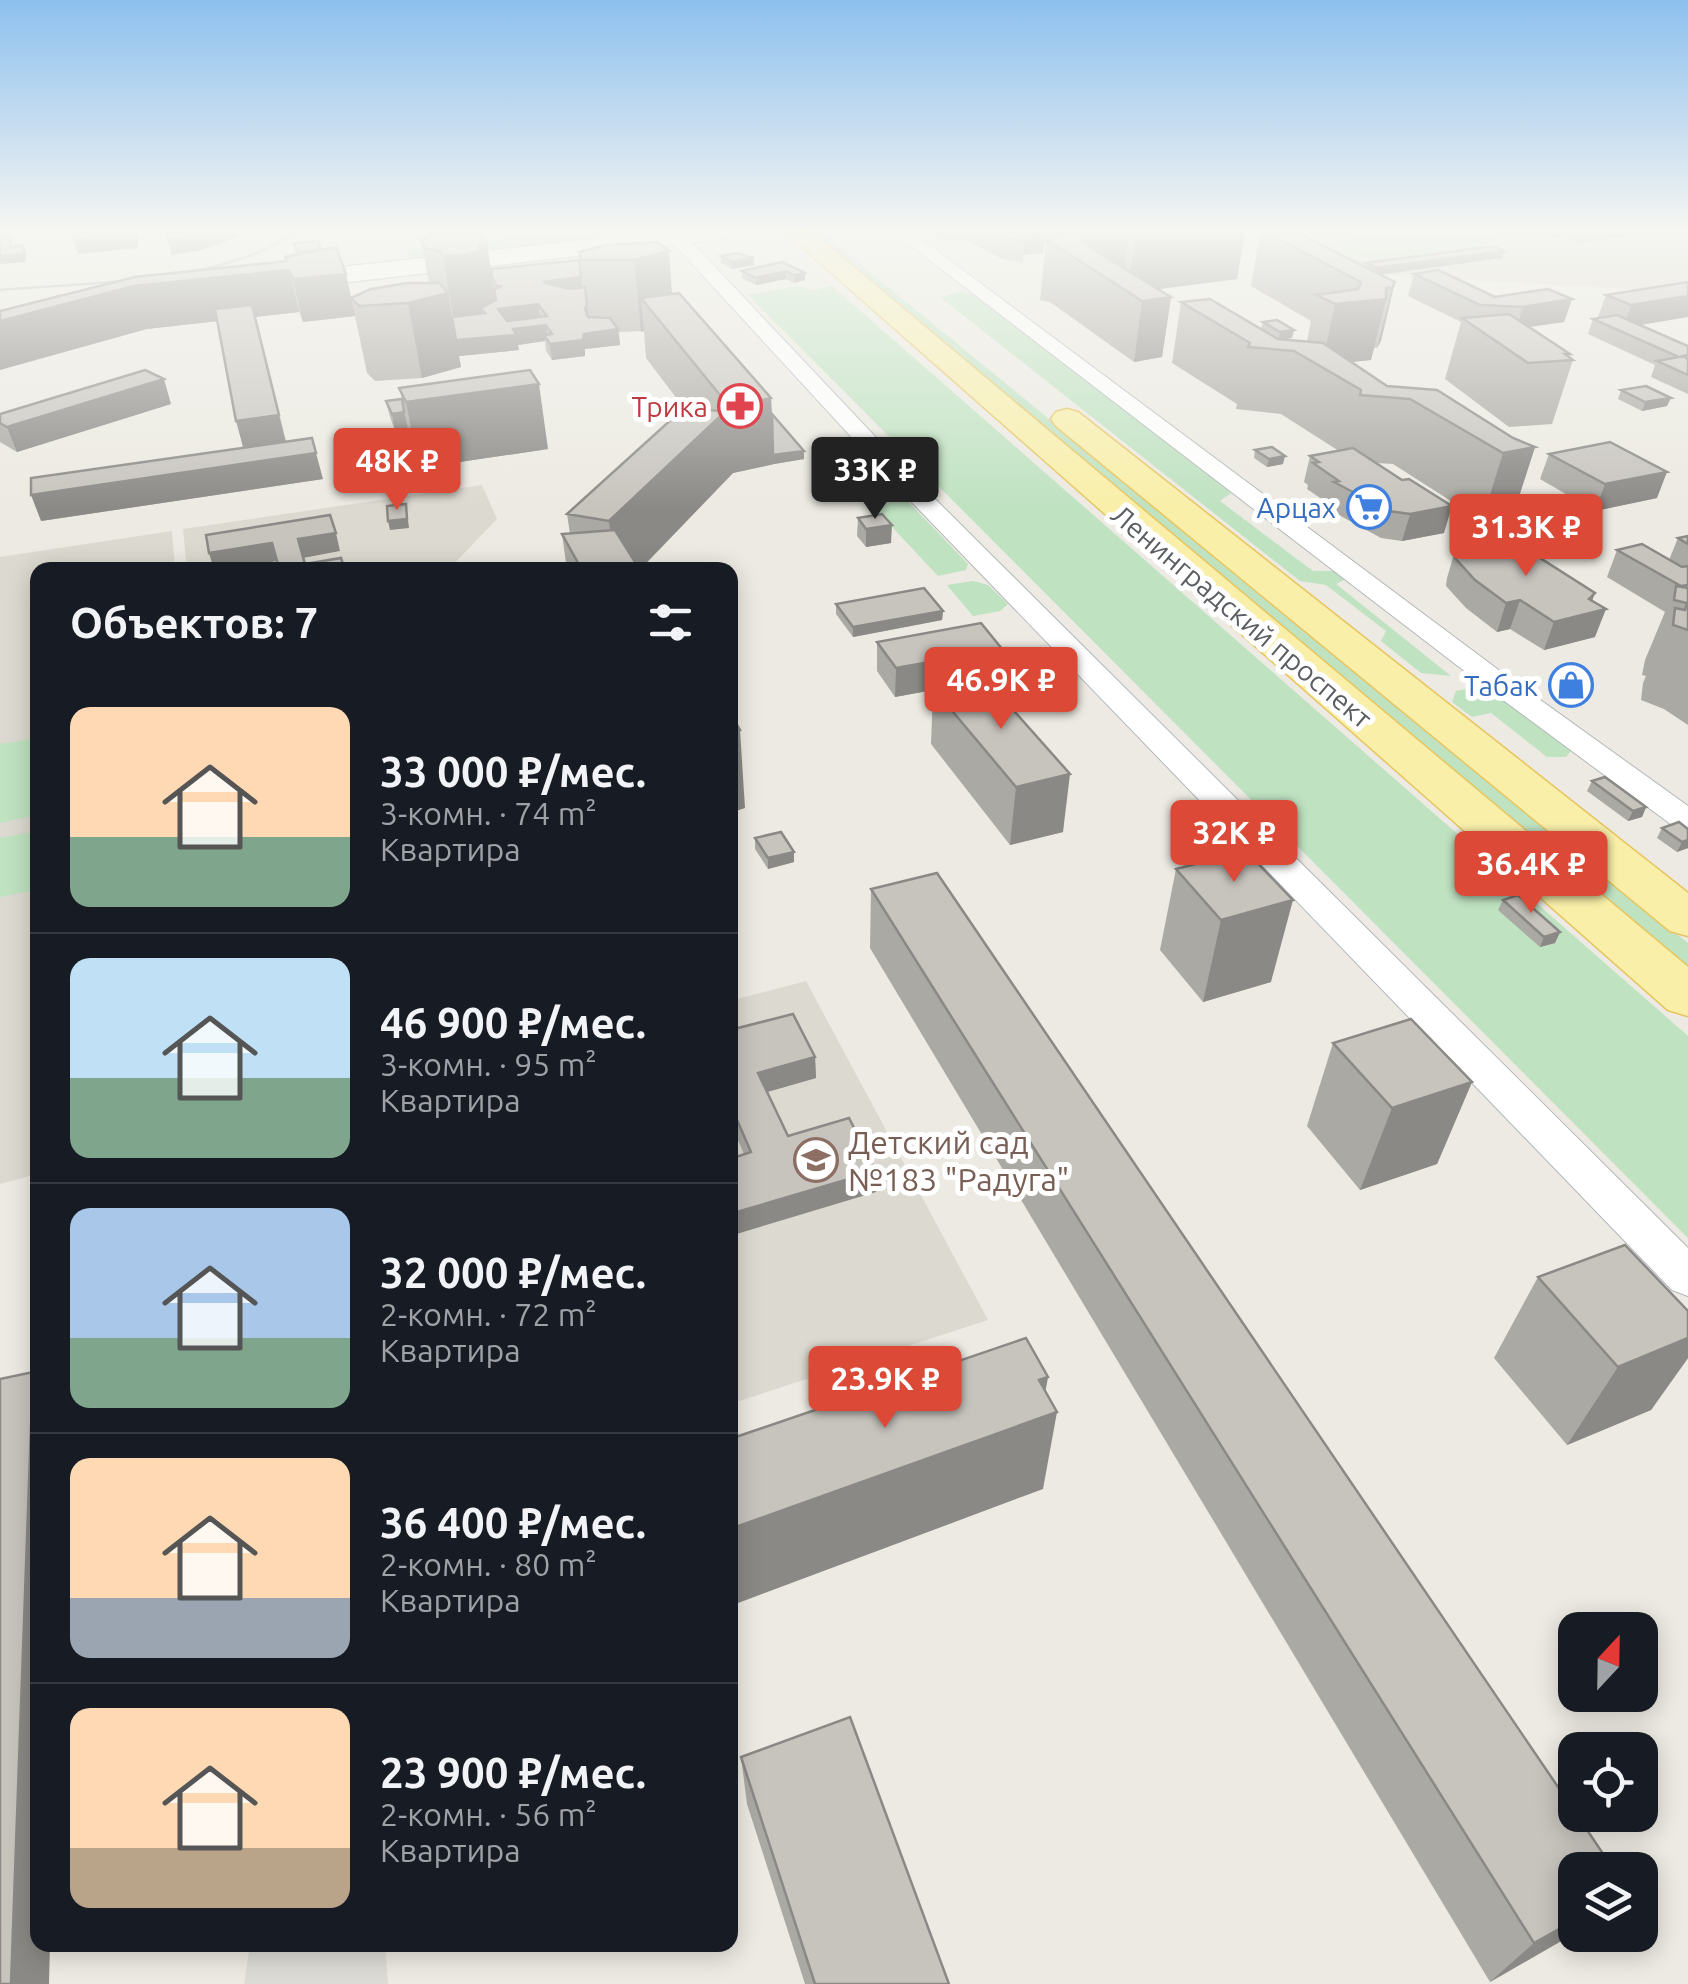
<!DOCTYPE html>
<html lang="ru">
<meta charset="utf-8">
<style>
body{margin:0;font-family:Ubuntu,sans-serif;background:#242831;color:#f1f3f6;height:100vh;display:flex;flex-direction:column;font-size:38px;white-space:nowrap}
*{box-sizing:border-box;margin:0}
p{font-size:32px;color:#9ea1a6}
.icon{flex:none;width:55px;height:55px;fill:none;stroke:currentColor;stroke-width:2;stroke-linecap:round;stroke-linejoin:round}
.map{position:relative;flex:1;overflow:hidden}
.panel{position:absolute;left:30px;top:562px;width:708px;height:1390px;display:flex;flex-direction:column;background:#171b24;border-radius:20px;box-shadow:0 5px 25px #0003}
.panel>*{flex:none}
.needle{width:65px;rotate:22deg}
.fabs{position:absolute;left:1558px;top:1612px;display:grid;gap:20px}
.fabs a{display:grid;place-items:center;width:100px;height:100px;border-radius:20px;background:#171b24;box-shadow:0 5px 25px #0003;font-size:50px}
.price{position:absolute;translate:-50% -85px;padding:0 22px;border-radius:10px;background:#dc4a37;color:#fff;font-size:32px;line-height:65px;filter:drop-shadow(0 2px 5px #0008)}
.price::after{content:'';position:absolute;left:50%;top:60px;width:30px;height:22px;margin-left:-15px;background:inherit;clip-path:polygon(0 0,100% 0,50% 100%)}
.price.selected{background:#222;color:#fff}
ul{padding:0;list-style:none}
li{display:flex;align-items:center;gap:30px;height:250px;padding:0 40px}
li+li{border-top:2px solid #363941}
li span{display:grid;place-items:center;flex:none;width:280px;height:200px;border-radius:20px;color:#555}
li>.icon{margin-inline-start:auto}
span .icon{width:120px;height:120px;fill:#fffc;stroke-width:1}
li b{font-size:42px}
h2{display:flex;justify-content:space-between;align-items:center;height:120px;padding:0 40px;font-size:42px}
.map>svg:first-child{display:block}
.industrial{fill:#dddbd6}
.education{fill:#dcd9d0}
.green{fill:#bfe2c1}
.lines{fill:none;stroke-linecap:round;stroke-linejoin:round}
.street-casing{stroke:#b4b7bb;stroke-width:2}
.secondary-casing{stroke:#b3b6bb;stroke-width:3}
.primary-casing{stroke:#e7c560;stroke-width:3}
.street{fill:#fff;fill-rule:evenodd}
.secondary{fill:#fff;fill-rule:evenodd}
.primary{fill:#f9efa9;fill-rule:evenodd}
.tram{stroke:#b2b3b3;stroke-width:2.5}
.wall{fill:#aba9a3}
.shaded-wall{fill:#8b8985}
.building{fill:#c7c4be;stroke:#8b8985;stroke-width:2.5;fill-rule:evenodd}
.labels{text-anchor:middle;dominant-baseline:central;stroke-width:10;stroke-linejoin:round;paint-order:stroke}
.far-health-label{font-size:28px;fill:#be3a42;stroke:#fff;text-anchor:end}
.far-shop-label{font-size:28px;fill:#366cbe;stroke:#fff;text-anchor:end}
.far-street-label{font-size:28px;fill:#5a5d61;stroke:#fff}
.education-label{font-size:32px;fill:#785e54;stroke:#fff;text-anchor:start}
</style>
<div class="map">
<svg width="1688" height="1984" viewBox="0 0 1688 1984">
<rect width="100%" height="100%" fill="#eceae2"/>
<path class="industrial" d="M250,1945H385L388,1984H244Z"/>
<g class="education">
<path d="M1309,232H1688V288L1672,291L1374,275L1302,241Z"/>
<path d="M482,485L497,519L448,570H187L183,529Z"/>
<path d="M172,531L175,570H38L37,1174L0,1184V557Z"/>
<path d="M806,981L988,1320L730,1404V1001Z"/>
</g>
<g class="green">
<path d="M568,232H597L600,239L423,259L409,257L407,251Z"/>
<path d="M808,232H821L1688,943V971Z"/>
<path d="M1411,232H1487L1499,241L1490,246C1453,251 1366,272 1337,247L1346,240Z"/>
<path d="M797,286L814,290L832,286L1688,1036V1238L748,295Z"/>
<path d="M962,292L973,295L1234,491L1220,501L1313,571H1337L1346,579L1336,584L1451,676L1421,673L1381,641L1386,631L1326,585L1300,581L940,297Z"/>
<path d="M859,463L872,464L968,564L966,570L938,576L836,467Z"/>
<path d="M973,581L988,585L1008,604L1000,611L973,616L947,585Z"/>
<path d="M1477,687L1497,692L1573,749L1566,757H1547L1491,713L1472,717L1452,702L1456,691Z"/>
<path d="M37,738V815L0,823V744Z"/>
<path d="M37,831V890L0,897V838Z"/>
</g>
<g class="lines">
<g class="street-casing">
<g id="street">
<path d="M893,232H912L1500,671L1688,806V831L1676,828L1480,683Z"/>
<path d="M671,233H683L918,482L1688,1248V1296L1672,1290L902,492L671,241Z"/>
</g>
</g>
<g class="secondary-casing">
<path id="secondary" d="M657,232H736L724,239L270,291L257,283L270,275Z"/>
</g>
<g class="primary-casing">
<g id="primary">
<path d="M785,232H812L1688,967V1016L1668,1010Z"/>
<path d="M1067,409L1078,412L1688,893V936L1670,931L1056,426L1051,419L1056,412Z"/>
</g>
</g>
<use href="#street" class="street"/>
<use href="#secondary" class="secondary"/>
<use href="#primary" class="primary"/>
<path class="tram" d="M0,290C81,283 230,283 293,232"/>
</g>
<g class="wall">
<path d="M428,232L487,244L491,269L579,260V252L657,242L672,294L771,398L772,414L804,459L774,464L733,473L640,570H567L562,534H570L567,514L684,408L646,358L644,331L619,332L620,345L585,349V356L552,360L546,351L545,341L518,345L519,350L459,356L461,367L422,378L375,381L367,373L355,316L303,322L299,312L255,317L286,441L323,479L41,521L243,448L217,321L147,329L286,261L297,255L294,243L321,250L351,297L429,283L421,241L429,237Z"/>
<path d="M936,232H1245L1237,279L1158,289L1171,297L1162,357L1134,362L1050,302L1040,300L1046,243L1044,242L1043,253L1023,255V262L1002,259L966,240L935,239Z"/>
<path d="M1260,232H1296L1365,267L1366,263L1504,251L1502,258L1381,275L1395,282L1381,341L1377,348H1374L1371,360L1351,362L1387,386L1535,447L1513,515L1482,521L1393,464L1376,463L1444,533L1402,541L1381,538L1328,509L1329,504L1307,489L1308,485L1304,482L1310,456L1339,451L1281,414L1236,409L1237,404L1172,363L1181,302L1261,329L1263,322L1292,338L1282,339L1307,341L1311,321L1251,286Z"/>
<path d="M1539,232H1639L1625,234L1623,237L1579,243L1565,236L1553,238Z"/>
<path d="M721,256L754,265L731,269L721,263Z"/>
<path d="M782,262L805,273V280L794,283L786,279L756,285L742,278V271Z"/>
<path d="M1414,274L1495,297L1572,299L1564,322L1529,327L1570,354L1569,357L1573,360L1552,424L1509,427L1445,379L1461,322L1408,296Z"/>
<path d="M1688,282L1640,325L1688,346V394L1651,377L1655,365L1588,334L1593,319L1600,318L1598,317L1606,295Z"/>
<path d="M399,388L548,449L419,468L413,454L408,429L395,431L390,417L386,401L402,399Z"/>
<path d="M1621,390L1667,406L1642,411L1618,399Z"/>
<path d="M171,404L17,452L0,442V414Z"/>
<path d="M1255,450L1283,464L1267,467L1254,458Z"/>
<path d="M1549,454L1657,498L1595,511L1540,479Z"/>
<path d="M858,518L891,543L866,547L857,536Z"/>
<path d="M1688,536V725L1664,709L1641,700L1643,683L1646,676L1642,675L1645,660L1665,612L1607,577L1617,550L1669,560L1678,538Z"/>
<path d="M1455,551L1595,593L1592,600L1595,637L1544,650L1510,629L1497,632L1466,608L1446,586L1447,578Z"/>
<path d="M836,604L943,611L942,620L853,637L836,614Z"/>
<path d="M877,642L1002,649L999,678L986,680L1063,832L1010,845L931,744L933,690L895,697L877,671Z"/>
<path d="M1558,673L1591,678L1587,688L1569,692L1555,683Z"/>
<path d="M1592,781L1646,807L1642,817L1628,821L1587,791Z"/>
<path d="M1662,828L1688,829V848L1677,852L1657,838Z"/>
<path d="M755,838L794,852V862L768,869L755,849Z"/>
<path d="M1246,851L1271,982L1203,1002L1160,950L1176,869Z"/>
<path d="M871,889L1575,1933L1490,1982L870,948Z"/>
<path d="M1503,900L1560,932L1555,943L1540,947L1498,910Z"/>
<path d="M730,1030L815,1057L816,1078L767,1092L788,1136L876,1192L744,1154L730,1122Z"/>
<path d="M1333,1043L1472,1082L1437,1164L1360,1190L1307,1126Z"/>
<path d="M1538,1277L1688,1311V1358L1651,1410L1567,1445L1494,1358Z"/>
<path d="M741,1757L949,1984H805L747,1804Z"/>
</g>
<g class="shaded-wall">
<path d="M134,232H136L138,238V248L78,254L74,239Z"/>
<path d="M209,232H239L240,236L202,250L172,255L168,241Z"/>
<path d="M1045,232L1043,253L1023,255L1024,241L1015,235Z"/>
<path d="M1047,232H1066L1063,235L1056,234L1055,242L1046,243Z"/>
<path d="M1176,232H1245L1237,279L1128,293L1135,237Z"/>
<path d="M1554,232H1566L1565,236L1553,238Z"/>
<path d="M1582,232H1639L1625,234L1623,237L1579,243Z"/>
<path d="M1129,233L1122,288L1081,242L1085,237Z"/>
<path d="M487,244L498,315L485,313L481,308L484,323L455,328L443,256Z"/>
<path d="M23,245L26,252L25,262L0,264V256Z"/>
<path d="M669,251L674,322L641,298L644,331L641,332L634,260Z"/>
<path d="M1504,251L1502,258L1374,275L1376,268Z"/>
<path d="M754,258V265L731,269V262Z"/>
<path d="M289,270L299,312L255,317L287,448L245,454L236,421L255,317L147,329L0,370V321L134,286Z"/>
<path d="M786,271V279L756,285V278Z"/>
<path d="M805,273V280L794,283V275Z"/>
<path d="M346,274L355,316L303,322L293,279Z"/>
<path d="M581,277L583,292L545,297L543,282Z"/>
<path d="M1395,282L1381,341L1377,348L1392,288Z"/>
<path d="M448,293L456,340L513,329L546,325L548,341L544,335L545,341L518,345L519,350L459,356L461,367L422,378L408,303Z"/>
<path d="M1688,296V317L1623,328L1631,305Z"/>
<path d="M1171,297L1162,357L1134,362L1142,301Z"/>
<path d="M1386,299L1371,360L1322,365L1335,304Z"/>
<path d="M1572,299L1564,322L1516,329L1523,307Z"/>
<path d="M538,304L540,319L500,324L498,309Z"/>
<path d="M618,329L620,345L585,349V356L552,360L550,344L584,334Z"/>
<path d="M1294,330L1292,338L1278,340L1280,332Z"/>
<path d="M164,379L171,404L17,452L7,427Z"/>
<path d="M539,384L548,449L419,468L406,402Z"/>
<path d="M771,398L773,455L804,451V459L774,464L733,473L639,570H615L609,521L730,407Z"/>
<path d="M1671,398L1667,406L1642,411L1645,402Z"/>
<path d="M404,412L408,429L395,431L392,414Z"/>
<path d="M1535,447L1513,515L1482,521L1503,453Z"/>
<path d="M316,453L323,479L41,521L31,495Z"/>
<path d="M1285,456L1283,464L1267,467L1269,459Z"/>
<path d="M1667,472L1657,498L1595,511L1605,484Z"/>
<path d="M406,504L409,528L390,530L388,521Z"/>
<path d="M1452,506L1444,533L1402,541L1410,514Z"/>
<path d="M892,525L891,543L866,547V529Z"/>
<path d="M336,533L340,551L303,558L298,539Z"/>
<path d="M272,543L277,561L225,570H214L209,553Z"/>
<path d="M1595,593L1587,614L1606,609L1595,637L1544,650L1554,622L1589,599Z"/>
<path d="M1520,600L1510,629L1497,632L1506,603Z"/>
<path d="M943,611L942,620L853,637V627Z"/>
<path d="M1002,649L999,678L935,690L933,688V690L895,697L896,668Z"/>
<path d="M1591,678L1587,688L1569,692L1572,682Z"/>
<path d="M740,730L745,808L730,813V733Z"/>
<path d="M1070,774L1063,832L1010,845L1016,787Z"/>
<path d="M1646,807L1642,817L1628,821L1633,811Z"/>
<path d="M1688,840V848L1677,852L1682,842Z"/>
<path d="M794,852V862L768,869V858Z"/>
<path d="M1293,900L1271,982L1203,1002L1221,920Z"/>
<path d="M1560,932L1555,943L1540,947L1544,937Z"/>
<path d="M815,1057L816,1078L760,1094L758,1073Z"/>
<path d="M1472,1082L1437,1164L1360,1190L1392,1108Z"/>
<path d="M876,1171V1192L730,1236V1214Z"/>
<path d="M1688,1338V1358L1651,1410L1567,1445L1618,1367Z"/>
<path d="M33,1372L38,1378V1945H50L49,1984H11Z"/>
<path d="M1048,1377L1041,1417L1057,1412L1043,1489L730,1606V1529Z"/>
<path d="M1575,1920V1933L1490,1982L1534,1943Z"/>
</g>
<g class="building">
<path d="M0,232H11L10,247L23,245V254L0,256Z"/>
<path d="M74,232H134V234L74,239Z"/>
<path d="M166,232H209L198,236L168,241Z"/>
<path d="M428,232H476L482,236L487,244L479,245V251L468,254L443,256L440,251L425,248L421,241L430,236Z"/>
<path d="M992,232H1042L1015,235L1024,241L1004,238Z"/>
<path d="M1058,232H1176L1135,237L1129,233L1085,237L1081,242L1171,297L1142,301L1055,245L1045,243L1063,235L1056,234Z"/>
<path d="M1264,232H1296L1395,282L1392,288H1386V299L1335,304L1316,295L1358,289L1361,282Z"/>
<path d="M318,241L321,250L297,252L294,243Z"/>
<path d="M657,242L669,251L634,260H582L579,252L606,245Z"/>
<path d="M1494,246L1504,251L1376,268L1366,263Z"/>
<path d="M336,247L346,274L293,279L289,270L134,286L0,321V311L135,277L287,261L285,257Z"/>
<path d="M737,253L754,258L731,262L721,256Z"/>
<path d="M579,260L581,277L543,282L570,289L585,287L587,308H585L588,317L610,318L618,329L584,334L583,340L550,344L544,335L552,334L546,325L513,329L516,335L456,340L452,317L485,313L481,308L496,300L494,289L502,286H497L492,277L491,269ZM538,304L547,316L507,321L498,309Z"/>
<path d="M782,262L805,273L794,275L786,271L756,278L742,271Z"/>
<path d="M1438,270L1495,297L1548,289L1572,299L1523,307L1480,305L1414,274Z"/>
<path d="M1688,282V296L1631,305L1606,295Z"/>
<path d="M407,283H439L448,293L408,303L359,306L351,298L371,289Z"/>
<path d="M679,293L771,398L730,407L609,521L567,514L685,407L718,411L728,405L641,298Z"/>
<path d="M1210,299L1278,339L1323,343L1387,386L1437,390L1513,438L1535,447L1503,453L1410,399L1360,395L1361,390L1294,351L1248,347L1250,343L1181,302Z"/>
<path d="M252,305L279,415L236,421L215,309Z"/>
<path d="M1509,314L1570,354H1565L1573,360L1528,363L1462,318Z"/>
<path d="M1617,315L1688,346V355L1683,356L1688,359V375L1657,361L1679,357L1593,319Z"/>
<path d="M1277,320L1294,330L1280,332L1263,322Z"/>
<path d="M145,370L164,379L7,427L0,423V414Z"/>
<path d="M530,370L539,384L406,402L399,388Z"/>
<path d="M1646,386L1671,398L1645,402L1621,390Z"/>
<path d="M402,399L404,412L392,414L386,401Z"/>
<path d="M772,414L804,451L773,455Z"/>
<path d="M312,438L316,453L31,495V478Z"/>
<path d="M1610,442L1667,472L1605,484L1549,454Z"/>
<path d="M1272,447L1285,456L1269,459L1255,450Z"/>
<path d="M1353,448L1402,480L1409,479L1452,506L1410,514L1389,511L1334,482L1339,481L1313,463L1319,462L1310,456Z"/>
<path d="M406,504L407,519L388,521L387,506Z"/>
<path d="M882,514L892,525L866,529L858,518Z"/>
<path d="M330,515L336,533L298,539L305,564L341,558L345,570H270L279,568L272,543L209,553L206,535Z"/>
<path d="M615,530L640,570H582L562,534Z"/>
<path d="M1688,536V544L1678,538Z"/>
<path d="M1507,537L1595,593L1589,599L1606,609L1554,622L1520,600L1506,603L1475,580L1455,558V551L1462,546Z"/>
<path d="M1642,544L1682,567L1688,566V585L1681,586L1617,550Z"/>
<path d="M1676,586L1688,588V630L1673,625L1675,608L1685,610L1687,603L1674,600Z"/>
<path d="M924,588L943,611L853,627L836,604Z"/>
<path d="M981,623L1002,649L896,668L877,642Z"/>
<path d="M1577,668L1591,678L1572,682L1558,673Z"/>
<path d="M984,677L1070,774L1016,787L933,688Z"/>
<path d="M730,713L740,730L730,733Z"/>
<path d="M1605,777L1646,807L1633,811L1592,781Z"/>
<path d="M1679,822L1688,829V840L1682,842L1662,828Z"/>
<path d="M781,832L794,852L768,858L755,838Z"/>
<path d="M1246,851L1293,900L1221,920L1176,869Z"/>
<path d="M937,873L1575,1812V1815H1577L1614,1870H1575V1920L1534,1943L871,889Z"/>
<path d="M1518,895L1560,932L1544,937L1503,900Z"/>
<path d="M793,1014L815,1057L758,1073L788,1136L849,1118L876,1171L730,1214V1159L751,1152L730,1104V1030Z"/>
<path d="M1411,1019L1472,1082L1392,1108L1333,1043Z"/>
<path d="M1625,1245L1688,1311V1338L1618,1367L1538,1277Z"/>
<path d="M1026,1338L1048,1377L1039,1380L1057,1412L730,1529V1439Z"/>
<path d="M33,1372L11,1984H0V1379Z"/>
<path d="M850,1717L949,1984H815L741,1757Z"/>
</g>
<linearGradient id="sky" x2="0" y2="1"><stop stop-color="#8dc0ee"/><stop offset="0.45" stop-color="#f6f6f2"/><stop offset="1" stop-color="#f6f6f2" stop-opacity="0"/></linearGradient>
<rect width="1688" height="510" fill="url(#sky)"/>
<defs>
<g id="pharmacy-ring" transform="scale(2.25)"><circle r="9.5" fill="#fff" stroke="#e0444e" stroke-width="1.5"/><path d="M-2-6h4v4h4v4h-4v4h-4v-4h-4v-4h4Z" fill="#e0444e"/></g>
<g id="supermarket-ring" transform="scale(2.25)"><circle r="9.5" fill="#fff" stroke="#3f7fe0" stroke-width="1.5"/><path d="M-6-5.5h2.5l.6 2H6L4.5 2H-2.5L-4.4-4H-6ZM-1.5 3.2a1.3 1.3 0 1 0 .1 0ZM3 3.2a1.3 1.3 0 1 0 .1 0Z" fill="#3f7fe0"/></g>
<g id="shop-ring" transform="scale(2.25)"><circle r="9.5" fill="#fff" stroke="#3f7fe0" stroke-width="1.5"/><path d="M-5-2.5h2.3a2.7 3.5 0 0 1 5.4 0H5L5.5 6h-11ZM-1.5-2.5h3a1.5 2.3 0 0 0-3 0Z" fill="#3f7fe0"/></g>
<g id="school-ring" transform="scale(2.25)"><circle r="9.5" fill="#fff" stroke="#8d6e63" stroke-width="1.5"/><path d="M0-5L7-2L0 1L-7-2ZM-4 1L0 2.5L4 1V4Q0 6-4 4Z" fill="#8d6e63"/></g>
</defs>
<g fill-rule="evenodd">
<use href="#pharmacy-ring" x="740" y="406"/>
<use href="#supermarket-ring" x="1369" y="507"/>
<use href="#shop-ring" x="1571" y="685"/>
<use href="#school-ring" x="816" y="1160"/>
</g>
<g class="labels">
<g class="far-health-label">
<text x="708" y="406">Трика</text>
</g>
<g class="far-shop-label">
<text x="1336" y="507">Арцах</text>
<text x="1538" y="685">Табак</text>
</g>
<g class="far-street-label">
<text transform="translate(1242 616) rotate(40)">Ленинградский проспект</text>
</g>
<g class="education-label">
<text x="848" y="1142">Детский сад<tspan x="848" dy="37">№183 "Радуга"</tspan></text>
</g>
</g>
</svg>
<div class="fabs">
<a><svg class="needle" viewBox="-14 -14 28 28"><path d="M0-13l5 13h-10z" fill="#e53935"/><path d="M0 13l5-13h-10z" fill="#9ea1a6"/></svg></a>
<a><svg class="icon" aria-label="locate" viewBox="0 0 24 24"><circle cx="12" cy="12" r="6"/><path d="M12 2v4M12 18v4M2 12h4M18 12h4"/></svg></a>
<a><svg class="icon" aria-label="layers" viewBox="0 0 24 24"><path d="M12 4l9 5-9 5-9-5zM3 14l9 5 9-5"/></svg></a>
</div>
<b class="price" style="left:397px;top:513px">48K ₽</b>
<b class="price selected" style="left:875px;top:522px">33K ₽</b>
<b class="price" style="left:1526px;top:579px">31.3K ₽</b>
<b class="price" style="left:1001px;top:732px">46.9K ₽</b>
<b class="price" style="left:1234px;top:885px">32K ₽</b>
<b class="price" style="left:1531px;top:916px">36.4K ₽</b>
<b class="price" style="left:885px;top:1431px">23.9K ₽</b>
<section class="panel">
<h2>Объектов: 7<svg class="icon" aria-label="filters" viewBox="0 0 24 24"><path d="M4 7h16M4 17h16"/><circle cx="9" cy="7" r="2"/><circle cx="15" cy="17" r="2"/></svg></h2>
<ul>
<li><span style="background:linear-gradient(#ffd9b3 65%,#7fa58c 0)"><svg class="icon" aria-label="home" viewBox="0 0 24 24"><path d="M3 11l9-7 9 7M6 9v11h12V9"/></svg></span><div><b>33 000 ₽/мес.</b><p>3-комн. · 74 m²</p><p>Квартира</p></div></li>
<li><span style="background:linear-gradient(#bfe0f5 60%,#7fa58c 0)"><svg class="icon" aria-label="home" viewBox="0 0 24 24"><path d="M3 11l9-7 9 7M6 9v11h12V9"/></svg></span><div><b>46 900 ₽/мес.</b><p>3-комн. · 95 m²</p><p>Квартира</p></div></li>
<li><span style="background:linear-gradient(#a9c7e8 65%,#7fa58c 0)"><svg class="icon" aria-label="home" viewBox="0 0 24 24"><path d="M3 11l9-7 9 7M6 9v11h12V9"/></svg></span><div><b>32 000 ₽/мес.</b><p>2-комн. · 72 m²</p><p>Квартира</p></div></li>
<li><span style="background:linear-gradient(#ffd9b3 70%,#9aa5b1 0)"><svg class="icon" aria-label="home" viewBox="0 0 24 24"><path d="M3 11l9-7 9 7M6 9v11h12V9"/></svg></span><div><b>36 400 ₽/мес.</b><p>2-комн. · 80 m²</p><p>Квартира</p></div></li>
<li><span style="background:linear-gradient(#ffd9b3 70%,#b9a48a 0)"><svg class="icon" aria-label="home" viewBox="0 0 24 24"><path d="M3 11l9-7 9 7M6 9v11h12V9"/></svg></span><div><b>23 900 ₽/мес.</b><p>2-комн. · 56 m²</p><p>Квартира</p></div></li>
</ul>
</section>
</div>
